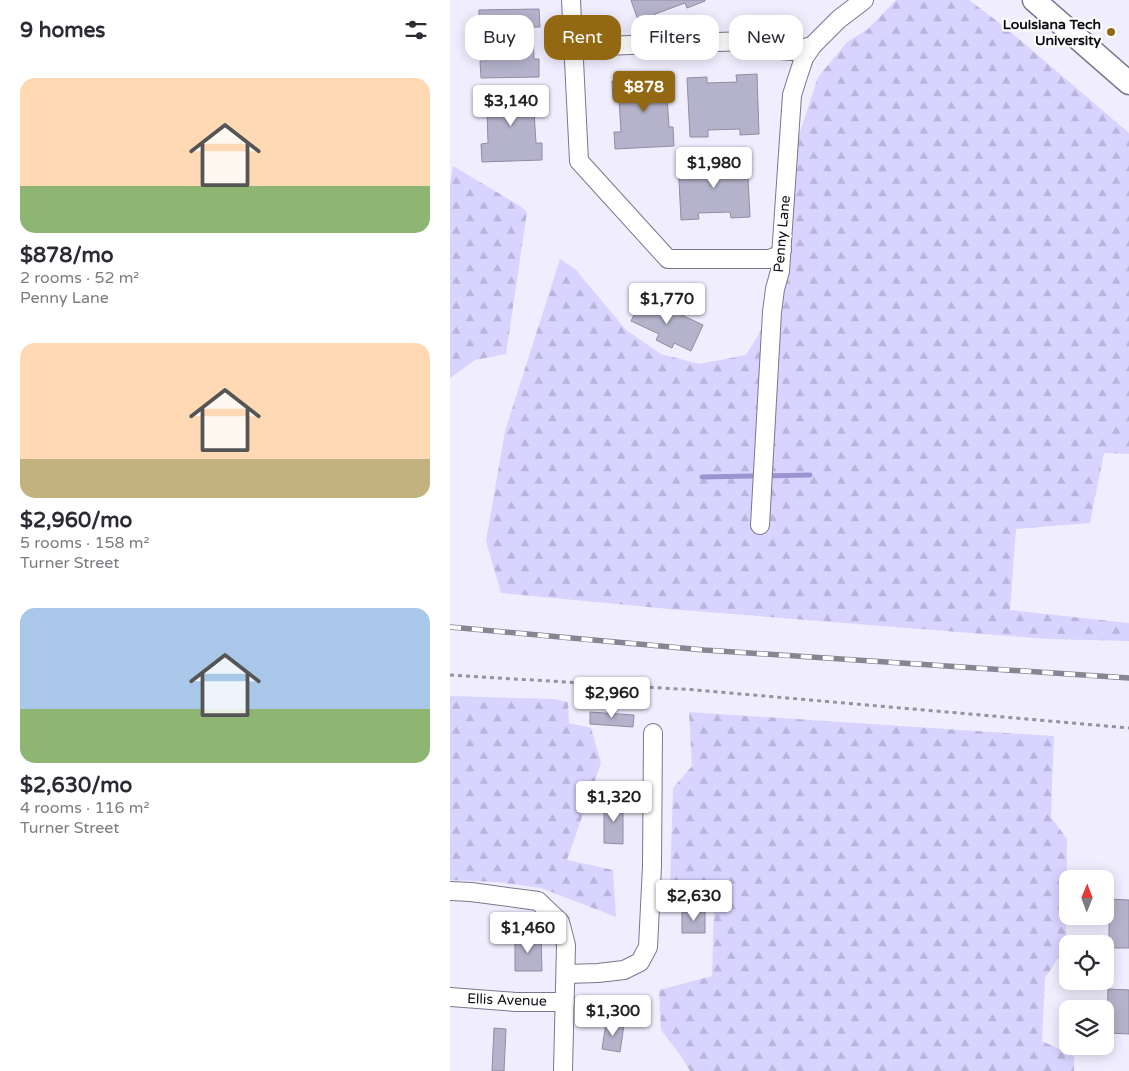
<!DOCTYPE html>
<meta charset="utf-8">
<style>
body{margin:0;font-family:"Varela Round",sans-serif;background:#f2f2f3;color:#2b2b33;height:100vh;display:flex;flex-direction:column;font-size:19px;white-space:nowrap}
*{box-sizing:border-box;margin:0}
p{font-size:16px;color:#7c7c81}
.icon{flex:none;width:28px;height:28px;fill:none;stroke:currentColor;stroke-width:2;stroke-linecap:round;stroke-linejoin:round}
.map{position:relative;flex:1;overflow:hidden}
.drawer{display:flex;flex-direction:column;background:#fff;width:450px}
.drawer>*{flex:none}
.hud{position:absolute;left:15px;top:15px;width:475px;height:45px;display:flex;gap:10px}
.needle{width:32px;rotate:1deg}
.tools{position:absolute;left:609px;top:870px;display:grid;gap:10px}
.tools a{display:grid;place-items:center;width:55px;height:55px;border-radius:10px;background:#fff;box-shadow:0 2px 12px #0003;font-size:25px}
.price{position:absolute;translate:-50% -42px;padding:0 11px;border-radius:5px;background:#fff;color:#222;font-size:16px;line-height:32px;filter:drop-shadow(0 1px 2px #0008)}
.price::after{content:'';position:absolute;left:50%;top:30px;width:15px;height:11px;margin-left:-8px;background:inherit;clip-path:polygon(0 0,100% 0,50% 100%)}
.price.selected{background:#926912;color:#fff}
ul{padding:0;list-style:none}
li{display:grid;align-content:center;gap:10px;height:265px;padding:0 20px}
li span{display:grid;place-items:center;height:155px;border-radius:15px;color:#555}
li>.icon{margin-inline-start:auto}
span .icon{width:90px;height:90px;fill:#fffc;stroke-width:1}
li b{font-size:21px}
h2{display:flex;justify-content:space-between;align-items:center;height:60px;padding:0 20px;font-size:21px}
.pill{padding:0 18px;border-radius:15px;background:#fff;box-shadow:0 2px 12px #0003;font-size:18px;line-height:45px}
.pill.selected{background:#926912;color:#fff}
main{display:flex;flex:1;min-height:0}
.map>svg:first-child{display:block}
.forest{fill:url(#forest-firs)}
.lines{fill:none;stroke-linecap:round;stroke-linejoin:round}
.stream{stroke:#9c93d3;stroke-width:5}
.building{fill:#b5b3cb;stroke:#8f8ca4}
.minor-casing{stroke:#7a778e;stroke-width:20}
.major-casing{stroke:#7a778e;stroke-width:25}
.path{stroke:#9593a0;stroke-width:3;stroke-dasharray:4 4;stroke-linecap:butt}
.minor{stroke:#fff;stroke-width:18}
.major{stroke:#fff;stroke-width:22}
.rail-casing{stroke:#878591;stroke-width:5.5}
.rail{stroke:#fff;stroke-width:4;stroke-dasharray:11;stroke-linecap:butt}
.poi-dot{fill:#926912;stroke:#fff;stroke-width:2}
.labels{text-anchor:middle;dominant-baseline:central;stroke-width:4.5;stroke-linejoin:round;paint-order:stroke}
.poi-label{font-size:14px;font-weight:bold;fill:#0d0c14;stroke:#fff;text-anchor:end}
.street-label{font-size:14px;fill:#0d0c14;stroke:#fff}
</style>
<main>
<section class="drawer">
<h2>9 homes<svg class="icon" aria-label="filters" viewBox="0 0 24 24"><path d="M4 7h16M4 17h16"/><circle cx="9" cy="7" r="2"/><circle cx="15" cy="17" r="2"/></svg></h2>
<ul>
<li><span style="background:linear-gradient(#ffd9b3 70%,#8fb573 0)"><svg class="icon" aria-label="home" viewBox="0 0 24 24"><path d="M3 11l9-7 9 7M6 9v11h12V9"/></svg></span><div><b>$878/mo</b><p>2 rooms · 52 m²</p><p>Penny Lane</p></div></li>
<li><span style="background:linear-gradient(#ffd9b3 75%,#c2b280 0)"><svg class="icon" aria-label="home" viewBox="0 0 24 24"><path d="M3 11l9-7 9 7M6 9v11h12V9"/></svg></span><div><b>$2,960/mo</b><p>5 rooms · 158 m²</p><p>Turner Street</p></div></li>
<li><span style="background:linear-gradient(#a9c7e8 65%,#8fb573 0)"><svg class="icon" aria-label="home" viewBox="0 0 24 24"><path d="M3 11l9-7 9 7M6 9v11h12V9"/></svg></span><div><b>$2,630/mo</b><p>4 rooms · 116 m²</p><p>Turner Street</p></div></li>
</ul>
</section>
<div class="map">
<svg width="679" height="1071" viewBox="0 0 679 1071">
<defs>
<pattern id="forest-firs" width="22" height="20" patternUnits="userSpaceOnUse" patternTransform="scale(1.25)"><rect width="22" height="20" fill="#d9d4ff"/><path d="M5 1l3.5 6h-7zM16 11l3.5 6h-7z" fill="#b9b5da"/></pattern>
</defs>
<rect width="100%" height="100%" fill="#f0eefe"/>
<g class="forest">
<path d="M446,0H519L556,28L679,133V454L654,453L640,523L566,529L560,610L679,623V641L597,639L219,609L51,593L36,541L55,431L110,259L125,269L176,330L211,354L249,364L296,355L321,314L343,153L368,77L397,42L418,29Z"/>
<path d="M3,166L70,206L77,212L56,354L25,360L0,378V184Z"/>
<path d="M0,696L104,699L118,702L119,723L141,728L151,763L117,860L163,870L166,917L91,888L46,882L0,880Z"/>
<path d="M239,712L604,736L601,817L617,839L616,946L595,978L592,1041L624,1056V1071H240L231,1056L211,1030L209,990L262,976L264,909L220,883L223,788L242,766Z"/>
</g>
<g class="lines">
<path class="stream" d="M252,477L360,475"/>
</g>
<g class="building">
<path d="M181,0H255V1L237,8L235,3L205,14L206,17L189,23Z"/>
<path d="M89,9L90,27H83L84,59H89V77L31,78L30,61H36V29L29,30V10Z"/>
<path d="M307,74L309,134L290,135V129L258,130V137H240L237,78L257,77V83L287,82L286,75Z"/>
<path d="M222,78L223,97H217L219,127H223L224,146L165,149L164,132H171L169,99H163L162,81Z"/>
<path d="M91,92L92,110L84,111L86,143H92V160L32,162L31,144L38,143L37,112L31,113L30,94Z"/>
<path d="M297,158L300,217L281,218L280,212L248,213L249,219L231,220L228,161L248,160L249,166L278,165L277,159Z"/>
<path d="M193,297L253,325L241,351L224,343L222,348L206,340L209,334L181,321Z"/>
<path d="M140,712L184,715L183,727L140,724Z"/>
<path d="M154,802H173V844L154,843Z"/>
<path d="M659,899L679,900V948H659Z"/>
<rect x="232" y="912" width="23" height="21"/>
<path d="M65,936H91L92,971H65Z"/>
<path d="M658,989L679,990V1034L657,1033Z"/>
<path d="M156,1023L174,1025L170,1052L152,1049Z"/>
<path d="M44,1028L56,1029L54,1071H42Z"/>
</g>
<g class="lines">
<g class="minor-casing">
<g id="minor">
<path d="M121,0L129,161L218,259H319C325,257 329,256 332,250"/>
<path d="M124,47L296,41L317,49L343,51L362,46"/>
<path d="M310,525L322,312L325,289L330,271L342,95L348,76L354,58L362,46L389,19L414,0"/>
<path d="M0,891L21,892L88,901L110,922L116,945L113,1071"/>
<path d="M116,974L148,973L174,970L190,962L198,947L202,866L203,733"/>
<path d="M0,997L66,1002H115"/>
</g>
</g>
<g class="major-casing">
<path id="major" d="M584,0L679,83"/>
</g>
<path class="path" d="M0,675L246,690L679,728"/>
<use href="#minor" class="minor"/>
<use href="#major" class="major"/>
<g class="rail-casing">
<path id="rail" d="M0,627L254,650L679,678"/>
</g>
<use href="#rail" class="rail"/>
</g>
<circle class="poi-dot" cx="661" cy="32" r="5"/>
<g class="labels">
<g class="poi-label">
<text x="651" y="24">Louisiana Tech<tspan x="651" dy="16">University</tspan></text>
</g>
<g class="street-label">
<text transform="translate(332 234) rotate(-85)">Penny Lane</text>
<text transform="translate(57 1000) rotate(2)">Ellis Avenue</text>
</g>
</g>
</svg>
<div class="tools">
<a><svg class="needle" viewBox="-14 -14 28 28"><path d="M0-13l5 13h-10z" fill="#e53935"/><path d="M0 13l5-13h-10z" fill="#7c7c81"/></svg></a>
<a><svg class="icon" aria-label="locate" viewBox="0 0 24 24"><circle cx="12" cy="12" r="6"/><path d="M12 2v4M12 18v4M2 12h4M18 12h4"/></svg></a>
<a><svg class="icon" aria-label="layers" viewBox="0 0 24 24"><path d="M12 4l9 5-9 5-9-5zM3 14l9 5 9-5"/></svg></a>
</div>
<b class="price selected" style="left:194px;top:113px">$878</b>
<b class="price" style="left:61px;top:127px">$3,140</b>
<b class="price" style="left:264px;top:189px">$1,980</b>
<b class="price" style="left:217px;top:325px">$1,770</b>
<b class="price" style="left:162px;top:719px">$2,960</b>
<b class="price" style="left:164px;top:823px">$1,320</b>
<b class="price" style="left:244px;top:922px">$2,630</b>
<b class="price" style="left:78px;top:954px">$1,460</b>
<b class="price" style="left:163px;top:1037px">$1,300</b>
<div class="hud">
<a class="pill">Buy</a>
<a class="pill selected">Rent</a>
<a class="pill">Filters</a>
<a class="pill">New</a>
</div>
</div>
</main>
